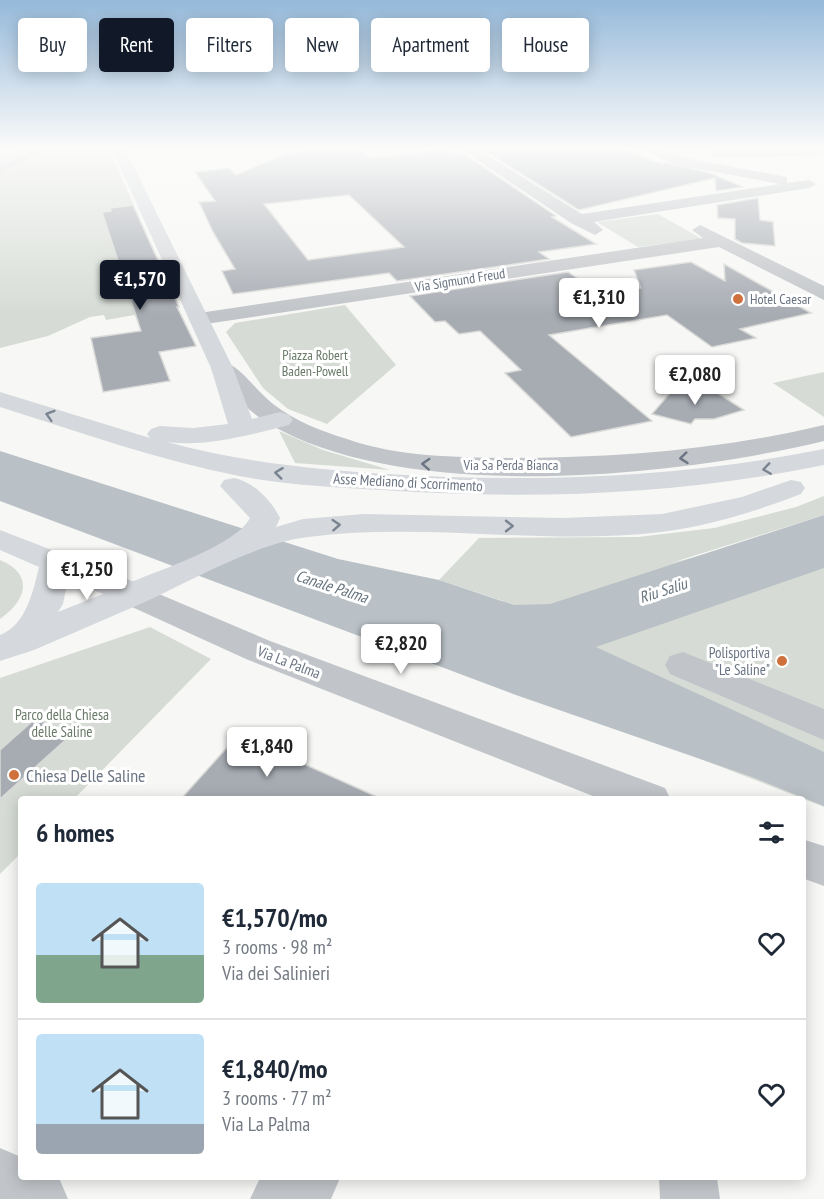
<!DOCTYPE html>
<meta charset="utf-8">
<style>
body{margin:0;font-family:"PT Sans Narrow",sans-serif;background:#f2f2f3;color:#1f2937;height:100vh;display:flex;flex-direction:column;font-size:22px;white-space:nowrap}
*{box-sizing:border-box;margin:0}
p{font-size:20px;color:#747a83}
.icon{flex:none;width:33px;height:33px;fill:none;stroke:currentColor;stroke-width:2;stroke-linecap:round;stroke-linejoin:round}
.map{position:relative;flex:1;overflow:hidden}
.panel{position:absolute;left:18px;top:796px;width:788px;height:384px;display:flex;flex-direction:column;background:#fff;border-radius:6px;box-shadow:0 3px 15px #0003}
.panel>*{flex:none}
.guide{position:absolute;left:18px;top:18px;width:789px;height:54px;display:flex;gap:12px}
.price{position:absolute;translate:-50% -51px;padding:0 14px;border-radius:6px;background:#fff;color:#222;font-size:20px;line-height:39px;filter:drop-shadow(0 2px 3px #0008)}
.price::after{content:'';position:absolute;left:50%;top:36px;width:18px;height:14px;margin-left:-9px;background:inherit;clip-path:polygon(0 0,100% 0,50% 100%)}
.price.active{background:#111827;color:#fff}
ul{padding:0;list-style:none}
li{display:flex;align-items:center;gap:18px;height:150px;padding:0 18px}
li+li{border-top:2px solid #e0e1e3}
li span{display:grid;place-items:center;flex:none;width:168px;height:120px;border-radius:6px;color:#555}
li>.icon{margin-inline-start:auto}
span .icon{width:72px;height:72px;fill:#fffc;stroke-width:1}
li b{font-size:26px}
h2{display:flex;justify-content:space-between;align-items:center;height:72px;padding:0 18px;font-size:26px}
.tag{padding:0 21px;border-radius:6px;background:#fff;box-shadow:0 3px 15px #0003;font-size:21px;line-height:54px}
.tag.active{background:#111827;color:#fff}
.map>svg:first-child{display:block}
.green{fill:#d6dcd5}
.water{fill:#b9c1c6}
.building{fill:#a7acb3;stroke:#d9d9d7;stroke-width:1.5;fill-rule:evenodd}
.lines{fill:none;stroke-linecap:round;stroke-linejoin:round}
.lane{fill:#c1c4c8;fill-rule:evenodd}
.street{fill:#c1c4c8;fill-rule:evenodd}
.secondary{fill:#d5d8dc;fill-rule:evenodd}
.highway{fill:#d5d8dc;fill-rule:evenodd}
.oneway{stroke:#7a8390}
.oneway2{stroke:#6a7482}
.poi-dot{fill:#cf713d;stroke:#fff;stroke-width:2}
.labels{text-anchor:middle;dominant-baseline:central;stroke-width:6;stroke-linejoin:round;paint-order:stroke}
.far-street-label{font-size:14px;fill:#6a7482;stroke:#fff}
.far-poi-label{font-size:14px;fill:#6a7482;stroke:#fff;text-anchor:start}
.far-park-label{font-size:14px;fill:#697a68;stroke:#fff}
.street-label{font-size:15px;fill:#6a7482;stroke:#fff}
.poi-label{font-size:15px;fill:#6a7482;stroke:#fff;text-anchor:end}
.park-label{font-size:15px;fill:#697a68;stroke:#fff}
.water-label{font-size:16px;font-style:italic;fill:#66747e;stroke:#fff}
.near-poi-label{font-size:18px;fill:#6a7482;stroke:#fff;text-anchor:start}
</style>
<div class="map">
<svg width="824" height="1199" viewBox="0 0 824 1199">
<rect width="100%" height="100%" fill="#f7f7f5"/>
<g class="green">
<path d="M58,147H108L179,307L106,320L104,315L90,317L48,336L0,348V172Z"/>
<path d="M658,214L702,239L638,247L597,222Z"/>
<path d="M345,305L396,365L327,424L288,409L263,388L226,332L235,323Z"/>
<path d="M824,372V417L773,383Z"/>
<path d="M279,431L323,450L390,470L295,463Z"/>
<path d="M824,496V515L671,563L824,525V807L629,731L503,601L439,580L479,538L638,537L714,528L796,507Z"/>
<path d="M0,560C34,574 27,600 0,619Z"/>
<path d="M150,627L211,659L74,799L21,800V853L0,874V678Z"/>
</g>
<path class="water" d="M0,451L338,559L439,580L514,605L550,604L824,515V568L596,647L824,752V806L752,777L513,694L0,501Z"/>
<g class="building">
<path d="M347,147H357L370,158L446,150L453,154L463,153L556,216L552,217L596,244L539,252L549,259L397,281L389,273L233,294L222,271L235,269L213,232L199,202L215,201L195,172L229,168L236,175L285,154ZM349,195L404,247L308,260L264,204Z"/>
<path d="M519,147H565L573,152L586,147H614L663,164V162L710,173L743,187L716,191L715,178L579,210L485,151Z"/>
<path d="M758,198L760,220L773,222L775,246L742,243L735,239V219L718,218L717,205Z"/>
<path d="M133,205L179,307H177L196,346L159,352L170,381L103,392L91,338L141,331L102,212L111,211L110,208Z"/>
<path d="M691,262L725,281L724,264L811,313L740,329L756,338L712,347L667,315L549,335L652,421L571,437L505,373L521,370L480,331L459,334L445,321L435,322L410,296L568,272L600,294L641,288L634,270Z"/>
<path d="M684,388L716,392L744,410L714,419H695L691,424L652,414L671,392Z"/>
<path d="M36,718L71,735L0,799V750Z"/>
<path d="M241,732L269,745L266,747L384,800H180Z"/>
</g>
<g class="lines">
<path class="lane" d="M0,147H10L0,152Z"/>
<g class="street">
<path d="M37,147H56L0,172V163Z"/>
<path d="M458,147H474L582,214L780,184L672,164L638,147H656L680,157L782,176L787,177V183L809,180L816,184L809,188L594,222L603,230L595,235L571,223Z"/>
<path d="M824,147V155L716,158L709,154L716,150Z"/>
<path d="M700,225L824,286V300L719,247L199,325L192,323L189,319L192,315L199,313L703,238L692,230Z"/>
<path d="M222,361C241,366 257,392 273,404C295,421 321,431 347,439C398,457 455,457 509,458C615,458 720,450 824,425V441C675,477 408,504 271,425C248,412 231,392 214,373L211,368L214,363Z"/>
<path d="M133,583L270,641L665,788L671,800H603L246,659L121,602L117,594L121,586Z"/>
<path d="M683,652L824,709V740L670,674L665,665L670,656Z"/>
<path d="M802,839L824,846V886L802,878Z"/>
<path d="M0,1148L21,1157V1178H59L68,1199H0Z"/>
<path d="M260,1178H340L331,1199H250Z"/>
<path d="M659,1178H717L720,1199H660Z"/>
</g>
<g class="secondary">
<path d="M23,147H42L0,166V157Z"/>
<path d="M111,147H124L233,368L230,373H214L211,368Z"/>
<path d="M0,530L145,586L149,594L145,602L34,650L0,661V635C26,625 33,592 39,567L0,550ZM68,579L103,594L58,612L63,604Z"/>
</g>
<g class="highway">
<path d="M222,361L230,363L233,368L252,419L280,412L289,415L293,420L289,425C249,435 208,447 167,442C240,462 312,469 387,474C534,483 679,478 824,449V465C677,495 532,500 383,490C335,487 286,485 239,476C158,460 79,432 0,407V392L150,438L147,434L151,429L160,426L193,428L228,424L211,368L214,363Z"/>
<path d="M234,478C254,482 271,500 280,518L276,527L303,519L364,514L563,518L662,514L742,497L791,480L801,482L805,488L801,494C757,511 709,526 661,532C544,546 425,522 308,537C257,543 192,580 145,602L133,605L121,602L117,594L121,586C152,573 236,546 250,518L220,486L224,480Z"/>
</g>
</g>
<defs><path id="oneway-chevron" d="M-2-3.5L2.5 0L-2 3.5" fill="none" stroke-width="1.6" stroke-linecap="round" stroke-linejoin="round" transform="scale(1.5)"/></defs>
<g class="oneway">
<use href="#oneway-chevron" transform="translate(50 415) rotate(-163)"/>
<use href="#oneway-chevron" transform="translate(767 469) rotate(172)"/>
<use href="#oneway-chevron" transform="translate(279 473) rotate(-173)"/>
<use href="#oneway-chevron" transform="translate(336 525) rotate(-4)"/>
<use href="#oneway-chevron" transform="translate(509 526)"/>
</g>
<g class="oneway2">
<use href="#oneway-chevron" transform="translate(684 458) rotate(174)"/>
<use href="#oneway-chevron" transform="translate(426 464) rotate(-177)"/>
</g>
<linearGradient id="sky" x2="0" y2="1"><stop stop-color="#95b9da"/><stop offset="0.47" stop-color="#fbfbfa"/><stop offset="1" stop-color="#fbfbfa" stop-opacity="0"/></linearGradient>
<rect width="824" height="315" fill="url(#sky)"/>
<g class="poi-dot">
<circle cx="738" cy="299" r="6"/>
<circle cx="782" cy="661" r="6"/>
<circle cx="14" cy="775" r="6"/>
</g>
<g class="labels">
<g class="far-street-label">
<text transform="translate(460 280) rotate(-9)">Via Sigmund Freud</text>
<text x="511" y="465">Via Sa Perda Bianca</text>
</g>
<g class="far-poi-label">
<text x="750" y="299">Hotel Caesar</text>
</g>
<g class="far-park-label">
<text x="315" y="355">Piazza Robert<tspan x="315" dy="16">Baden-Powell</tspan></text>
</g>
<g class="street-label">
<text transform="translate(408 482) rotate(3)">Asse Mediano di Scorrimento</text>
<text transform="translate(289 662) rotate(21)">Via La Palma</text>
</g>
<g class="poi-label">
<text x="770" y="652">Polisportiva<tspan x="770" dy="17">"Le Saline"</tspan></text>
</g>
<g class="park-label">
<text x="62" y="714">Parco della Chiesa<tspan x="62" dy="17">delle Saline</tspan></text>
</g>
<g class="water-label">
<text transform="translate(332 586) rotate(18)">Canale Palma</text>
<text transform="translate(663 590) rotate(-18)">Riu Saliu</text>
</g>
<g class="near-poi-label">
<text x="26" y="775">Chiesa Delle Saline</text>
</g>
</g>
</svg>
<b class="price active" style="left:140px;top:311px">€1,570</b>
<b class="price" style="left:599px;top:329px">€1,310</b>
<b class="price" style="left:695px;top:406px">€2,080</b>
<b class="price" style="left:87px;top:601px">€1,250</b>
<b class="price" style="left:401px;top:675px">€2,820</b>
<b class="price" style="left:267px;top:778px">€1,840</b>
<div class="guide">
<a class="tag">Buy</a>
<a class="tag active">Rent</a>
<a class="tag">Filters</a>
<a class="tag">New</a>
<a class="tag">Apartment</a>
<a class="tag">House</a>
</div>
<section class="panel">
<h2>6 homes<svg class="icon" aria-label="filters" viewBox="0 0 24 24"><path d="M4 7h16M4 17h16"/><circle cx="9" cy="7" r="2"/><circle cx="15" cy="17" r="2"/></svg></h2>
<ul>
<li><span style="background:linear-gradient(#bfe0f5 60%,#7fa58c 0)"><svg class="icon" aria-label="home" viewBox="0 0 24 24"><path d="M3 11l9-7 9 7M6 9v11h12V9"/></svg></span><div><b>€1,570/mo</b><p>3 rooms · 98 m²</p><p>Via dei Salinieri</p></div><svg class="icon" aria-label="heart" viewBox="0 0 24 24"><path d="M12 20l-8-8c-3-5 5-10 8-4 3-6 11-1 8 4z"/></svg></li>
<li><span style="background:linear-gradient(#bfe0f5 75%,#9aa5b1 0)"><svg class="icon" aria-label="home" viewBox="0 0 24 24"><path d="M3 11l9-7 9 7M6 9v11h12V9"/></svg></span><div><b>€1,840/mo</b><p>3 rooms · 77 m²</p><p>Via La Palma</p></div><svg class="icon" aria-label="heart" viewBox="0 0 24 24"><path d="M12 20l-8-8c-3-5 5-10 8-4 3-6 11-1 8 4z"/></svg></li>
</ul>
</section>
</div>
